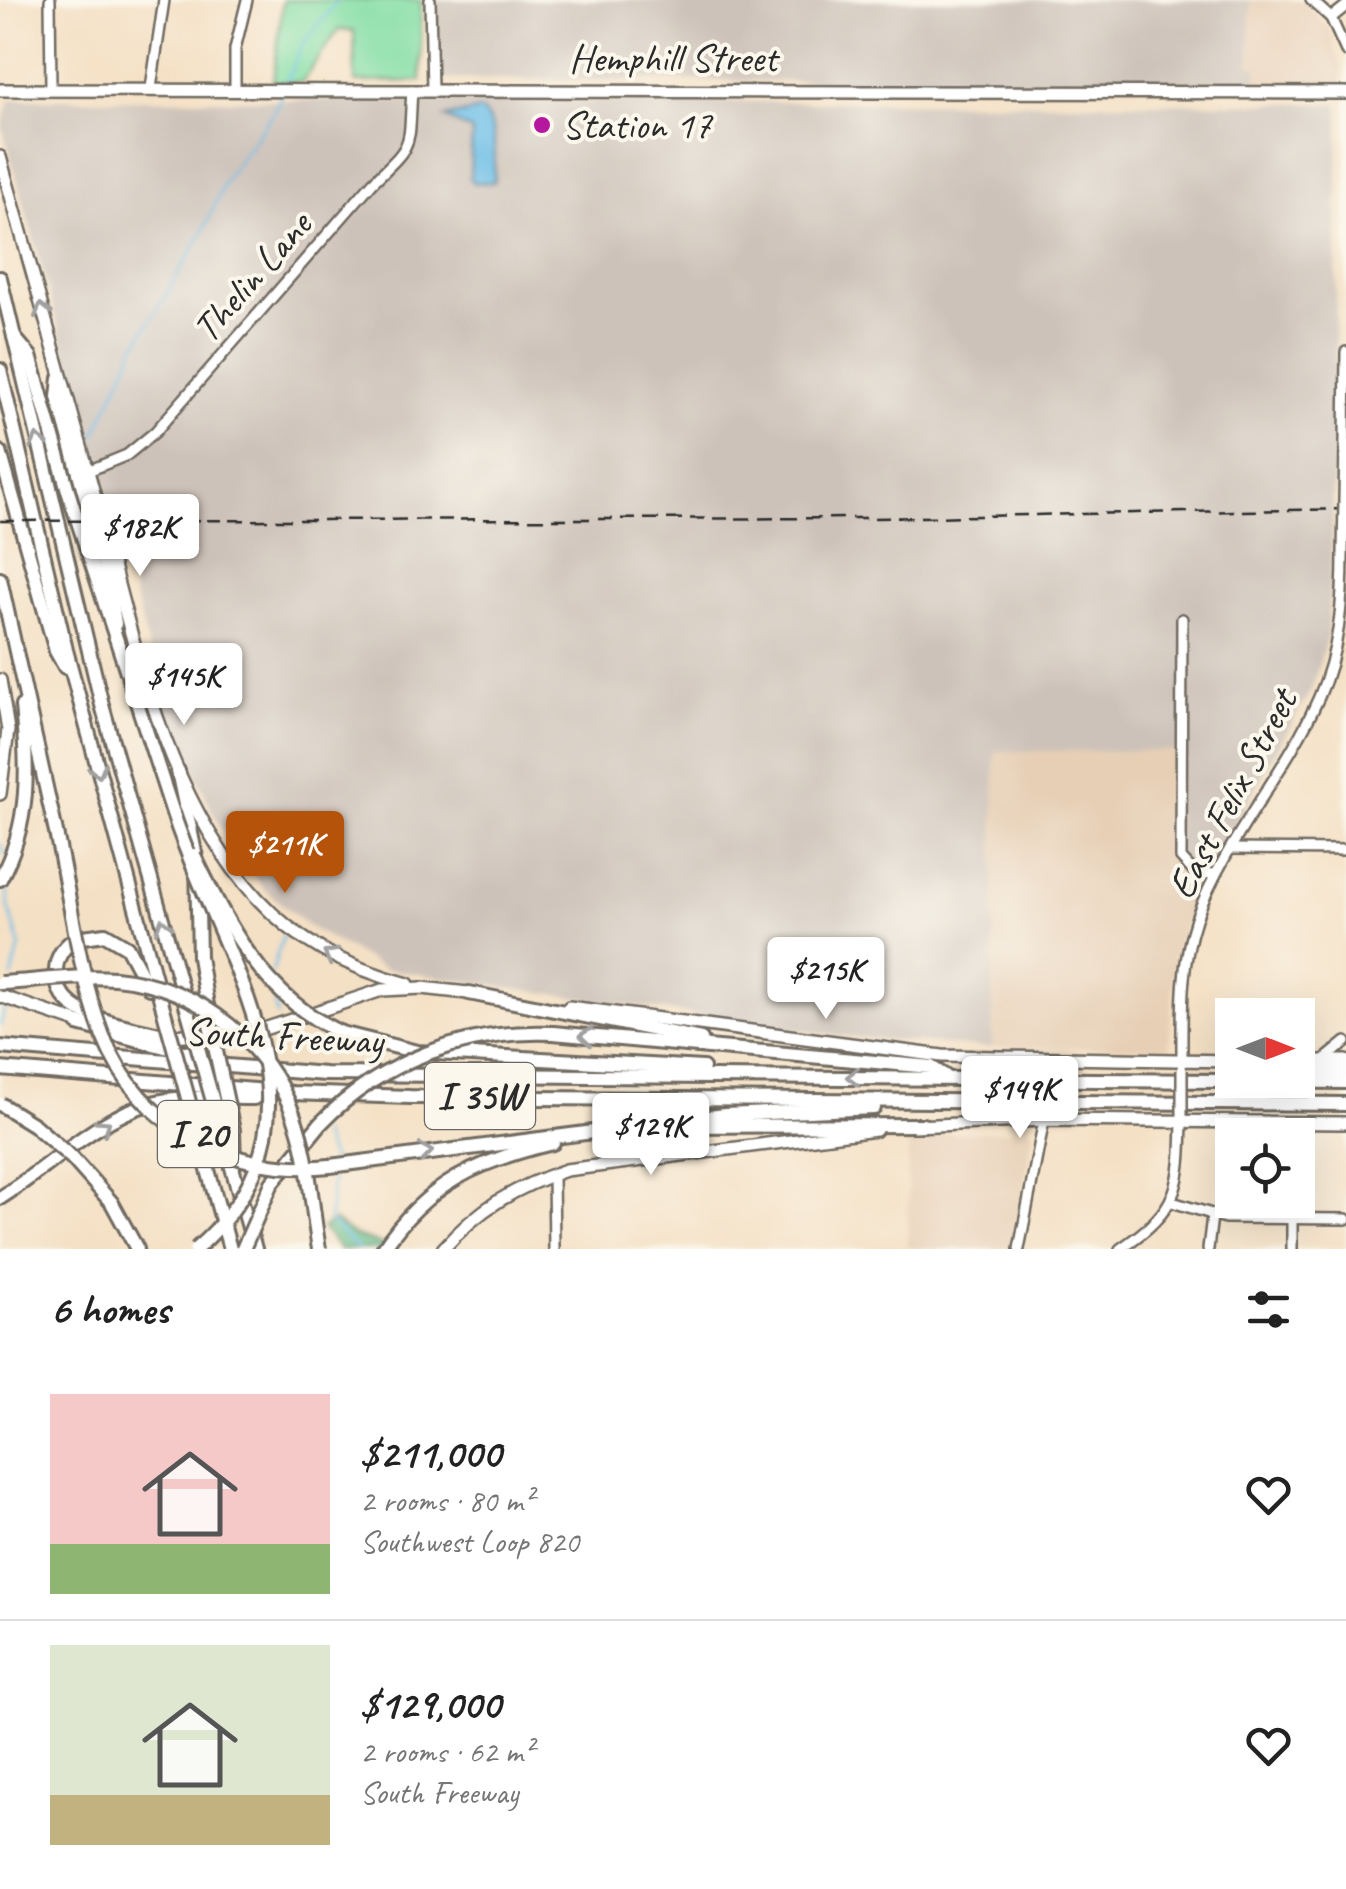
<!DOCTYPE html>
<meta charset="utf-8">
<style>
body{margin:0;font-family:Caveat,sans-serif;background:#f6f6f6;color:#222;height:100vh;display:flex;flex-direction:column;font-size:38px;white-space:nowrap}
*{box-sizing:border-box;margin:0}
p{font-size:32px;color:#767676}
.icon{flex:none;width:55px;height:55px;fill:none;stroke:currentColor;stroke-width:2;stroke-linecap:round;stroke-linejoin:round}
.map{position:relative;height:1249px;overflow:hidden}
.details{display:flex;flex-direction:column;background:#fff;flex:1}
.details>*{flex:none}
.needle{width:65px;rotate:90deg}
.fabs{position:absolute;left:1215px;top:998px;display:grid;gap:20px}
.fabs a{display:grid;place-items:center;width:100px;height:100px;border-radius:0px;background:#fff;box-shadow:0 10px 40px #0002;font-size:50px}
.price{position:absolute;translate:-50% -85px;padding:0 22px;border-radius:10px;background:#fff;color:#222;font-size:32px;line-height:65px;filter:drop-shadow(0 2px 5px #0008)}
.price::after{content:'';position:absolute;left:50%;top:60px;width:30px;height:22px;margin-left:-15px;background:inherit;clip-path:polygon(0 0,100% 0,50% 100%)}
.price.current{background:#b45309;color:#fff}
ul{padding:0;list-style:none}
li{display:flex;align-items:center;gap:30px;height:250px;padding:0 50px}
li+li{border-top:2px solid #e0e0e0}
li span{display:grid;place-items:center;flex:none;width:280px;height:200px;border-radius:0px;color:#555}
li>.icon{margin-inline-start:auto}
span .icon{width:120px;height:120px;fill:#fffc;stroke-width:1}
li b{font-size:42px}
h2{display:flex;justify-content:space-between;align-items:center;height:120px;padding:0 50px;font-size:42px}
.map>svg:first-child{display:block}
.built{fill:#e7cfb6}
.industrial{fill:#cdc2b9}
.green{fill:#83dea4;stroke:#578468;stroke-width:2.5}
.forest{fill:#6abd8a;stroke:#4a745a;stroke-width:2.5}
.water{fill:#6cbee7;stroke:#4c7489;stroke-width:2.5}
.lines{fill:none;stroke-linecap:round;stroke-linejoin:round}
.stream{stroke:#6cbee7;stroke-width:2.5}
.minor-casing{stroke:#716a61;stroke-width:14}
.major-casing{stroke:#716a61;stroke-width:16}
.highway-casing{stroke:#716a61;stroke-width:18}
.minor{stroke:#fff;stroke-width:9}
.major{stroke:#fff;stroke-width:11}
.highway{stroke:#fff;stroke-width:12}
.rail{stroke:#2b2b2b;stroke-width:2.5;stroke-dasharray:15 8;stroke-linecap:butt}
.minor-bridge-casing{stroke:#716a61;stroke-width:14;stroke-linecap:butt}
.highway-bridge-casing{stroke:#716a61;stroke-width:18;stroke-linecap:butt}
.minor-bridge{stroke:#fff;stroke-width:9}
.highway-bridge{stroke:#fff;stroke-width:12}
.oneway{stroke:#a0a0a0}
.poi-dot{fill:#b5179e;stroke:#fbf7ec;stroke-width:4}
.labels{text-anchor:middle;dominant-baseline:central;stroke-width:8;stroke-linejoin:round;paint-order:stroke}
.shield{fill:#fbf7ec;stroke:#696865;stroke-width:2.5}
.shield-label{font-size:38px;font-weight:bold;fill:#2b2b2b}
.street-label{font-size:40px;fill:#2b2b2b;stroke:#fbf7ec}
.poi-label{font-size:40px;fill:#2b2b2b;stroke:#fbf7ec;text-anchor:start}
</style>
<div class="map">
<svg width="1346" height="1249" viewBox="0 0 1346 1249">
<rect width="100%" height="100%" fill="#fbf7ec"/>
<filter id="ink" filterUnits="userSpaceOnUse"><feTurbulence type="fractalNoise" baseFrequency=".01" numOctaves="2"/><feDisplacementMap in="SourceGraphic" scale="20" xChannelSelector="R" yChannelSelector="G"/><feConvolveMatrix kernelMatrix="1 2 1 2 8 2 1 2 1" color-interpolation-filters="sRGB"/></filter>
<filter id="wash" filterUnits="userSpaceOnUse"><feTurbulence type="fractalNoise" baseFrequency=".0048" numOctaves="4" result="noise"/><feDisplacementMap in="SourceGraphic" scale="40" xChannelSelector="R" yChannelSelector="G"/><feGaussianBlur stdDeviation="2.25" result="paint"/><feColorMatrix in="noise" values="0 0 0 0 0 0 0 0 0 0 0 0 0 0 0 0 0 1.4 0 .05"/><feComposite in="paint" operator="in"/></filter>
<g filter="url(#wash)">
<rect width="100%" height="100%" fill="#f4e0c4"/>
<g class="built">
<path d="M1250,0H1303L1329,29L1342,69L1341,83H1256V68L1250,67Z"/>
<path d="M994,750L1176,751V858L1184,871L1202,881L1191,902L1175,955L1169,1048H992Z"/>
<path d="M1034,1129L1013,1249H908V1136Z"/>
</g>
<g class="industrial">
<path d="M437,0H1250V66L1257,67L1256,83L436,79Z"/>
<path d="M11,99L1339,104L1333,521L1327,637L1312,688L1202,881L1183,871L1176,858V751H995L992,1048L839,1036L385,969L308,926L263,888L217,821L166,709L2,126Z"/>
</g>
<path class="green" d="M283,0H421V81L355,82L354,31L339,29L302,82L273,81Z"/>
<path class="forest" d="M334,1221L355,1236L396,1249H339L322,1228Z"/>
<path class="water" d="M480,110C499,122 494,161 494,182L474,183L470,179L472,131L445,118Z"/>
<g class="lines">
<g class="stream">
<path d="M284,87L302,45L338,0"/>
<path d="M95,435L136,345L202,234L227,177L274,112L281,95"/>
<path d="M0,844L5,855"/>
<path d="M6,878L9,908L20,945L12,977"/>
<path d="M272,972L283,935"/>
<path d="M272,990L277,1016"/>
<path d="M0,1026L5,1005"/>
<path d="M321,1134L332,1161"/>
<path d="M333,1168L329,1221L358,1249"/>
</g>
</g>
</g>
<g filter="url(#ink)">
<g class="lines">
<g class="minor-casing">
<g id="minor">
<path d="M50,0L51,89"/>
<path d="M430,0L432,90"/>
<path d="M1311,0L1331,18L1346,51"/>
<path d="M1331,18L1346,6"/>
<path d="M151,88L164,0"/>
<path d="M235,89V49L247,0"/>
<path d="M1345,444L1346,352"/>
<path d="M88,471L127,455L155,432L373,182C416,141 408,148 412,90"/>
<path d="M1182,619L1181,858L1195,873L1215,874"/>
<path d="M1230,849L1346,850"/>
<path d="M1324,1060L1346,1042"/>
<path d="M1182,1064C1182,1016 1180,966 1196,919C1225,839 1285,775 1319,697C1339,652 1343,603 1343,554"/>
<path d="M1291,1123V1135"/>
<path d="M553,1175L554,1249"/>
<path d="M1172,1202L1225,1218L1346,1219"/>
<path d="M1019,1249L1044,1120"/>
<path d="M1120,1249C1180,1209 1181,1186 1182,1117"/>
<path d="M1208,1249L1212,1216"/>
<path d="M1292,1249V1200"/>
</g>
</g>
<g class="major-casing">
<g id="major">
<path d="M0,90L1346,93"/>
<path d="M0,157C30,267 62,376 92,486C130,622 160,793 258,899C299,944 351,969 408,984"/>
<path d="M0,680L8,730L0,794"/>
<path d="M0,996L86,1025"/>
<path d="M569,1007L942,1056L1232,1061"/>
<path d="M163,1036L255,1032L382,990L422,988L477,994"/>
<path d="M1298,1061H1346"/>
<path d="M914,1126L1044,1120L1346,1123"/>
<path d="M443,1249C479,1208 516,1187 566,1170L876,1130"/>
</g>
</g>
<g class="highway-casing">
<g id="highway">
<path d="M0,278L102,705L190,1019"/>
<path d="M14,337L30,356L69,494L173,813"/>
<path d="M0,370L66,650L166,1019"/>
<path d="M60,378L58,397L108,578L115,624"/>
<path d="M0,452L56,651L65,667"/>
<path d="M0,579L55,828"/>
<path d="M178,771L197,862L199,957L209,1017"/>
<path d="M0,879C31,823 28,767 22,706"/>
<path d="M149,988L127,947L105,934L76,938C64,946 56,956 56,971C54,1021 132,1025 166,1036"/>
<path d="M469,993L701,1039"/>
<path d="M78,1024L203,1057"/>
<path d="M341,1033L417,1052L703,1068"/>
<path d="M553,1033L931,1067L945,1076"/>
<path d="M0,1047L325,1074L1346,1082"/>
<path d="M0,1069L292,1093L410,1097L1346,1104"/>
<path d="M1298,1070H1346"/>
<path d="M682,1126L923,1125"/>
<path d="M233,1130L234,1165"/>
<path d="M226,1146L255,1249"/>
<path d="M72,1158L112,1203L137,1249"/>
<path d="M330,1166L725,1115L874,1108"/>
<path d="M272,1183L321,1123"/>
<path d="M0,1198C49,1167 96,1118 152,1103C186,1095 220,1098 254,1098"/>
<path d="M383,1249C426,1184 480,1160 553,1143"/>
</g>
</g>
<use href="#minor" class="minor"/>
<use href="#major" class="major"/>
<use href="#highway" class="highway"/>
<path class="rail" d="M0,521L871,518L1346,509"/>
<g class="minor-bridge-casing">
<g id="minor-bridge">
<path d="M1343,554L1345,444"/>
<path d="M1182,1115V1070"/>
</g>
</g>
<g class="highway-bridge-casing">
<g id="highway-bridge">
<path d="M173,813C220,960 348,1116 196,1249"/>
<path d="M55,828C70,895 78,971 103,1036C139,1128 234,1176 330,1166"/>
<path d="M194,855C229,928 264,997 341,1033"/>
<path d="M0,983C38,981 77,975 115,978C201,986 273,1046 298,1128C310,1167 312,1209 319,1249"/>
<path d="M166,1019L230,1249"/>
<path d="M190,1019L224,1141"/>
<path d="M209,1019L233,1130"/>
<path d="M0,1104L34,1125L72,1158"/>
<path d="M321,1123C381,1061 467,1029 553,1033"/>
<path d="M243,1249L272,1183"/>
</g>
</g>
<use href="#minor-bridge" class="minor-bridge"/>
<use href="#highway-bridge" class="highway-bridge"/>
</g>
<defs><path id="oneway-chevron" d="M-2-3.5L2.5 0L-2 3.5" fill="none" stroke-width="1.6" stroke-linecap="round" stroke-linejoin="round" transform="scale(2.5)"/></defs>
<g class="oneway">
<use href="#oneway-chevron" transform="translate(42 310) rotate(-105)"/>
<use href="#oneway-chevron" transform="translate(38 441) rotate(-103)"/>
<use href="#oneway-chevron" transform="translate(98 771) rotate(75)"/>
<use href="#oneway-chevron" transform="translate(163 925) rotate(-106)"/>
<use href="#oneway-chevron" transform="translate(330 955) rotate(-153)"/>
<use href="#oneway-chevron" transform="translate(586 1036) rotate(-175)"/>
<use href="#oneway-chevron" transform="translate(853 1077) rotate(-180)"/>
<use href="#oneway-chevron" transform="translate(104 1126) rotate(-33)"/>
<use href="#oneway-chevron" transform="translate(426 1152) rotate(-8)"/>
</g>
</g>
<circle class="poi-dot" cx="542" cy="125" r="10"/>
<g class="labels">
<g class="shield">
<rect x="425" y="1063" width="110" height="66" rx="8"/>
<rect x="158" y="1101" width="80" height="66" rx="8"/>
</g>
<g class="shield-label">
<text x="480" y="1096">I 35W</text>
<text x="198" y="1134">I 20</text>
</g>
<g class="street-label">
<text x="673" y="58">Hemphill Street</text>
<text transform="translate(252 277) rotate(-49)">Thelin Lane</text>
<text transform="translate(1232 794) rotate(-62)">East Felix Street</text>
<text transform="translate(284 1036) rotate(3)">South Freeway</text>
</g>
<g class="poi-label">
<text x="562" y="125">Station 17</text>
</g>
</g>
</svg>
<div class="fabs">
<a><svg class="needle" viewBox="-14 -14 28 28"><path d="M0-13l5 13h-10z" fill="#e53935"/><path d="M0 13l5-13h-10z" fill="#767676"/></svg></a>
<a><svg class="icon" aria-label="locate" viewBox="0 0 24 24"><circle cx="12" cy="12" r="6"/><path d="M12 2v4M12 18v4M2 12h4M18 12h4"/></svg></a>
</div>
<b class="price" style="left:140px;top:579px">$182K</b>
<b class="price" style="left:184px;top:728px">$145K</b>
<b class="price current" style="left:285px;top:896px">$211K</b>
<b class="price" style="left:826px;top:1022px">$215K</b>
<b class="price" style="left:1020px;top:1141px">$149K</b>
<b class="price" style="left:651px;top:1178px">$129K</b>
</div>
<section class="details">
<h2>6 homes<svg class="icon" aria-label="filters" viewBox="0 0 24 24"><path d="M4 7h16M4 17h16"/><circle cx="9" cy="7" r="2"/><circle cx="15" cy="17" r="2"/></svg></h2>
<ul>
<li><span style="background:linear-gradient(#f6c9c9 75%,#8fb573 0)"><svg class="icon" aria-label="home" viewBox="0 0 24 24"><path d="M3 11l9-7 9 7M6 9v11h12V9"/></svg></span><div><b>$211,000</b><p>2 rooms · 80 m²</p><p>Southwest Loop 820</p></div><svg class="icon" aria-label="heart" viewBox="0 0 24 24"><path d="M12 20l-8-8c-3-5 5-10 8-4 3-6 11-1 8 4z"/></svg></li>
<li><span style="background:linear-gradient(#dfe7d0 75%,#c2b280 0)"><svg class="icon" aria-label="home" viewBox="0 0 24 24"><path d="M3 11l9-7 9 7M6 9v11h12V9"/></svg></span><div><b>$129,000</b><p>2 rooms · 62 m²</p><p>South Freeway</p></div><svg class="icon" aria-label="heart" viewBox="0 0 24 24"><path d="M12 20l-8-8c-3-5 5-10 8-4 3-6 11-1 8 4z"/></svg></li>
</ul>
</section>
